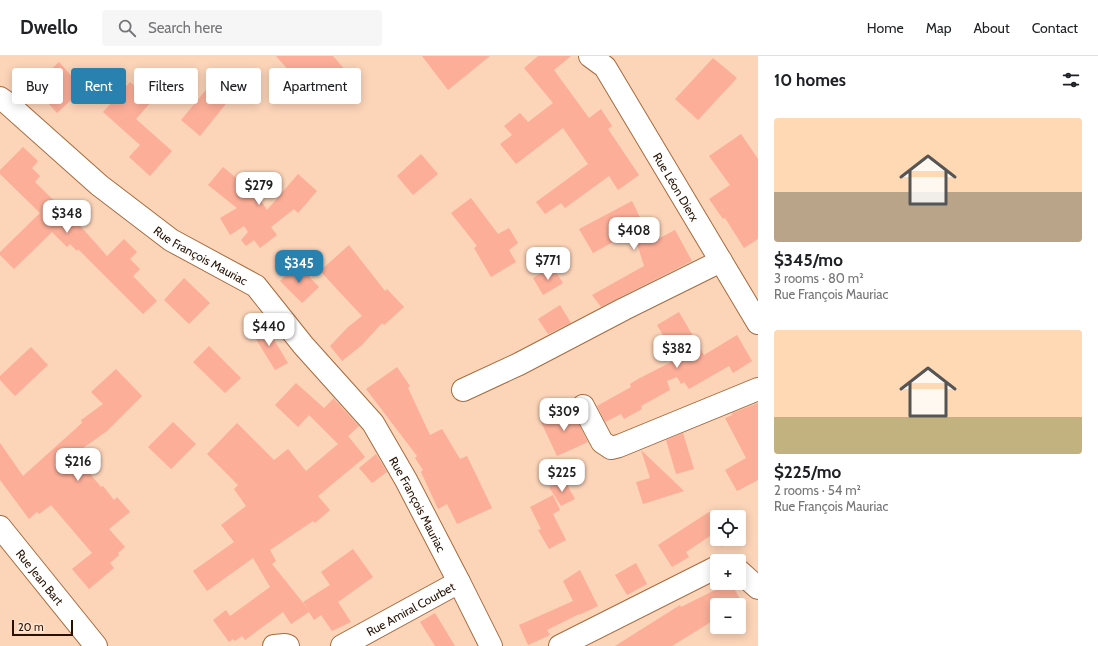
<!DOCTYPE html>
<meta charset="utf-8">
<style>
body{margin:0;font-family:Cabin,sans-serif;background:#f6f6f6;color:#202124;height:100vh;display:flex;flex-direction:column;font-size:15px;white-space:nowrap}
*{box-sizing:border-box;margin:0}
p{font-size:13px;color:#757577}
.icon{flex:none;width:22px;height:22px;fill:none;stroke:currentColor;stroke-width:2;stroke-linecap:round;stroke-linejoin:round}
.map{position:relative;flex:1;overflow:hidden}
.panel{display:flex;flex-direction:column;background:#fff;width:340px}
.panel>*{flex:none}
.hud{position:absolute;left:12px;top:12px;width:380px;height:36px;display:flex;gap:8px}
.controls{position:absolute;left:710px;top:454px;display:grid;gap:8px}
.controls a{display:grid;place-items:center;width:36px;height:36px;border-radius:4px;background:#fff;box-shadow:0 2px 10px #0003;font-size:20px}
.scale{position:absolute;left:12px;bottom:10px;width:61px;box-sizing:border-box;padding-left:4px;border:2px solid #281101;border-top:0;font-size:11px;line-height:14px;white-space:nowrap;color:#281101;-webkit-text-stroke:3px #ffe4d1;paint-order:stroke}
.price{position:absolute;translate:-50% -34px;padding:0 9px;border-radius:8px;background:#fff;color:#222;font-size:13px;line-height:26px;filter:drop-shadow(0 1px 2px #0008)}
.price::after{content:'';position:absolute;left:50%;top:24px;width:12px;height:9px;margin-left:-6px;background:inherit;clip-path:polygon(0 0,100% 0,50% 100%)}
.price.selected{background:#2981af;color:#fff}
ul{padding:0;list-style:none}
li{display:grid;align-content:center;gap:8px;height:212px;padding:0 16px}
li span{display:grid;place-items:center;height:124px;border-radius:4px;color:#555}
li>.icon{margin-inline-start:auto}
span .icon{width:72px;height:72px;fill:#fffc;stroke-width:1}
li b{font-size:17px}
h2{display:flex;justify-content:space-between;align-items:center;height:48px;padding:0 16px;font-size:17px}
.tag{padding:0 14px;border-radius:4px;background:#fff;box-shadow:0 2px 10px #0003;font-size:14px;line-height:36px}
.tag.selected{background:#2981af;color:#fff}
header{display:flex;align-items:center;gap:24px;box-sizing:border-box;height:56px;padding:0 20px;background:#fff;border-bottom:1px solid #e0e0e0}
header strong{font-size:19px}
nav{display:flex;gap:22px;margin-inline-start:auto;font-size:14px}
.search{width:280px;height:36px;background:#f6f6f6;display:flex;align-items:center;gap:10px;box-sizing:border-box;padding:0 14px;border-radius:4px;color:#757577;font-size:15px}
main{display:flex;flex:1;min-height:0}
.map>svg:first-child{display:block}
.building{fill:#fcae98}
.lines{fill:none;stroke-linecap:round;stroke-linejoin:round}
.minor-casing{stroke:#a66b3e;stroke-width:24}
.minor{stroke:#fff;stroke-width:22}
.labels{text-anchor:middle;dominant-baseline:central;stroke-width:4;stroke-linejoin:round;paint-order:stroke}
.street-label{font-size:12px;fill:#281101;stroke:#ffe4d1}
</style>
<header>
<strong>Dwello</strong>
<div class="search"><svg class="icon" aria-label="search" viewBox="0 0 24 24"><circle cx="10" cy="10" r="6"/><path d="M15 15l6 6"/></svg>Search here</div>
<nav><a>Home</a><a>Map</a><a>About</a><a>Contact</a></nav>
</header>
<main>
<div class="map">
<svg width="758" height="590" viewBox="0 0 758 590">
<rect width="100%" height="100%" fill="#fcd4b8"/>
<g class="building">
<path d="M276,0H333L354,24L332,40L322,28L310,39Z"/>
<path d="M422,0H490L448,34Z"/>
<path d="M538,0H571L554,14L589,62L601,53L612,70L608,73L639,119L618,134L609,120L565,152L561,147L545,158L536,146L588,108L563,72L516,108L500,88L512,79L504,70L520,57L528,66L553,47L524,12Z"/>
<path d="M713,2L737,22L698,64L675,43Z"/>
<path d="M59,6L83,33L57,57L33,30Z"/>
<path d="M130,26L152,45L136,63L172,95L150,120L129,101L140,89L103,56Z"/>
<path d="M210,29L229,44L200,80L181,64Z"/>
<path d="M741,78L758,103V183L744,192L725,162L723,163L709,143L730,129L709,100Z"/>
<path d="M23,91L38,105L32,112L40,120L35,126L84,174L107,200L124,183L137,196L130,203L140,213L133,220L157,245L143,258L78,193L77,195L70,188L67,191L52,176L14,213L0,199V196L40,157L0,118V114Z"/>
<path d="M421,98L438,118L413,139L397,120Z"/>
<path d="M223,111L258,140L267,154L298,118L317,135L298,157L294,153L271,171L277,179L260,192L254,184L246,190L241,184L248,176L244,170L230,179L220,162L237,152L208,129Z"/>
<path d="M471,142L498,178L509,172L518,187L509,194L516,206L491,221L474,192L477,190L451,157Z"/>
<path d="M632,145L652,186L675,174L692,205L601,251L592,239L644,210L633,175L593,197L579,173Z"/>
<path d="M349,189L385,235L387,233L404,251L384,269L382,267L362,289L342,305L330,290L348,271L362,260L320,215Z"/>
<path d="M297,208L319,231L302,247L280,225Z"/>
<path d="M552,210L563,227L543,239L533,222Z"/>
<path d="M184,222L210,247L189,268L164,244Z"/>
<path d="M560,249L571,267L548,278L538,263Z"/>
<path d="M679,256L704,299L737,279L752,305L733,317L729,310L689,333L684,326L681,328L677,321L667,325L670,334L641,350L642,353L624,363L621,358L605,366L597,350L631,331L630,328L638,323L677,303L657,269Z"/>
<path d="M264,267L288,307L275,314L251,275Z"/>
<path d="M209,290L241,322L225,337L193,306Z"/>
<path d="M31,291L48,309L15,340L0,324V320Z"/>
<path d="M397,311L410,330L408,332L430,379L442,373L460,403L467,400L492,452L457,468L447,448L438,453L421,416L423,414L415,402L417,400L366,333Z"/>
<path d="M116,313L142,340L107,375L83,392L85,395L77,402L101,431L103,430L114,444L117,441L130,456L109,473L125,491L118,497L119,499L110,507L114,512L89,533L72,513L92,497L51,449L39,458L37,456L29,463L0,424V387L23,420L82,367L81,364L103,348L91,336Z"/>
<path d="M296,327L324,352L334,342L335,344L359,370L344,384L348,380L365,401L318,440L330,454L315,467L313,465L270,494L276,505L272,508L308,553L303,546L330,529L321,516L353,493L373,521L338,546L351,566L332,575L321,559L314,564L309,556L291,568L283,556L245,584L242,580L235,585L233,583L229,586L213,564L226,554L230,560L270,531L253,502L207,535L193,515L234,486L221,469L246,450L234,433L238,429L207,398L237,367L274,404L288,393L306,415L338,388L309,359L298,371L275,349Z"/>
<path d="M758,347V424L737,435L725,414L746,402L725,362L732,359V357Z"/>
<path d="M571,352L588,386L557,400L541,366Z"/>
<path d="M173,366L196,388L171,413L148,391Z"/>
<path d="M683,377L694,413L676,418L666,384Z"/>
<path d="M641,394L684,435L643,448L636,426L650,422Z"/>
<path d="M376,398L387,416L372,427L359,412Z"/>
<path d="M564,423L575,443L561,450L549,431Z"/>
<path d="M553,439L560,454L553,458L566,484L549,493L538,474L541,473L530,451Z"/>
<path d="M709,456L717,461V483H729L722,491L710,480L686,496L689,501L672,511L658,489Z"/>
<path d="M636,507L647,528L627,539L615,519Z"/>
<path d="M580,514L598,550L579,559V558L547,574L550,579L528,589L519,569L573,545L563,525Z"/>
<path d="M729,527H731L745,552L739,555V549H717V565L714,564L672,590H615L680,549L681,551Z"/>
<path d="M435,557L455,590H435L420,566Z"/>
</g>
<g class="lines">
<g class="minor-casing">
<g id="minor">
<path id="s1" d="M590,0L605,11L758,267"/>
<path id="s2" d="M0,42L7,47L99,129L171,184L256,230L303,289L373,367L406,424L459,526"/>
<path d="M463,334L519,308L624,253L721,205"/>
<path d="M583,350L602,386L611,392L619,390L758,333"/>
<path id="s3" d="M0,471L96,590"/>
<path d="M739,515L758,532"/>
<path d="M274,590L285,589L288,590"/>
<path id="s4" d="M342,590L459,526L491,590"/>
<path d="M560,590L717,511"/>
</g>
</g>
<use href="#minor" class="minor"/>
</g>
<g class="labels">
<g class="street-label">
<text stroke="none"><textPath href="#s1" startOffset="158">Rue Léon Dierx</textPath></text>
<text stroke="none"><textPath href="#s2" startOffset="256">Rue François Mauriac</textPath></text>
<text stroke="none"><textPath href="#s2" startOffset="592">Rue François Mauriac</textPath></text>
<text stroke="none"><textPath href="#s3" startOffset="64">Rue Jean Bart</textPath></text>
<text stroke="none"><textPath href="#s4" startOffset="78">Rue Amiral Courbet</textPath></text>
</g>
</g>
</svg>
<div class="controls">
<a><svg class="icon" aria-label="locate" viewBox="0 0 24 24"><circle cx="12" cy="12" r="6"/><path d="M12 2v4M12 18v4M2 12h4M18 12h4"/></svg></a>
<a>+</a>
<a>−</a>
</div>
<div class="scale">20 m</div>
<b class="price" style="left:259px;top:150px">$279</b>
<b class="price" style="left:67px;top:178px">$348</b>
<b class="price" style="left:634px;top:195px">$408</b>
<b class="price" style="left:548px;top:225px">$771</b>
<b class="price selected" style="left:299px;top:228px">$345</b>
<b class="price" style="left:269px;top:291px">$440</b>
<b class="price" style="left:677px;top:313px">$382</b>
<b class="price" style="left:564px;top:376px">$309</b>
<b class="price" style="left:78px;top:426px">$216</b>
<b class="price" style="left:562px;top:437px">$225</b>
<div class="hud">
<a class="tag">Buy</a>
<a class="tag selected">Rent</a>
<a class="tag">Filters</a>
<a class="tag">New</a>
<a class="tag">Apartment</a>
</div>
</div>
<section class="panel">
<h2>10 homes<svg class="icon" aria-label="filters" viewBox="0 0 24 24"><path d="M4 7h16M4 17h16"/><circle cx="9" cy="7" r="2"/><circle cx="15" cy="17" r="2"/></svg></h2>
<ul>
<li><span style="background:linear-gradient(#ffd9b3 60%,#b9a48a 0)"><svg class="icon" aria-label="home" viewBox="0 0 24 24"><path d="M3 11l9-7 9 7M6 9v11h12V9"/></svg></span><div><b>$345/mo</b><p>3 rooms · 80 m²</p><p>Rue François Mauriac</p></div></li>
<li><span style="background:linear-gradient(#ffd9b3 70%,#c2b280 0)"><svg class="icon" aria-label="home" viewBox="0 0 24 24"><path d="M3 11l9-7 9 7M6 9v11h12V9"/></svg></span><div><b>$225/mo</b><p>2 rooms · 54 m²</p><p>Rue François Mauriac</p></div></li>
</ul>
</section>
</main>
